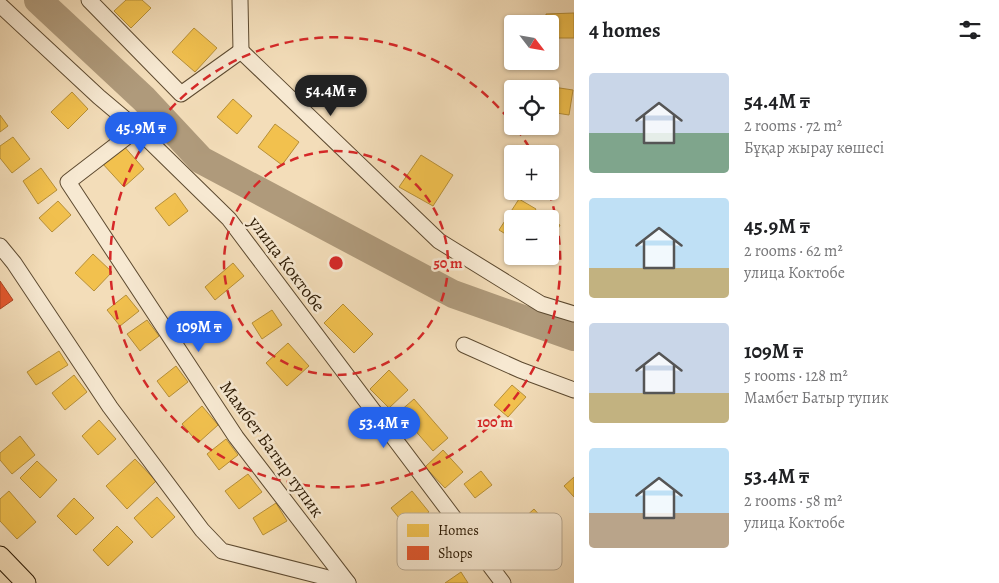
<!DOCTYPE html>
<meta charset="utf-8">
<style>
body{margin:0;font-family:Alegreya,serif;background:#f2f2f2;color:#202124;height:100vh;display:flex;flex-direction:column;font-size:19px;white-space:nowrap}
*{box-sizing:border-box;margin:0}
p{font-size:16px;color:#757577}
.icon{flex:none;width:28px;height:28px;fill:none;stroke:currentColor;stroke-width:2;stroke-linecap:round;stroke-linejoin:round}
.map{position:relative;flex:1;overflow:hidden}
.panel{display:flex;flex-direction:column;background:#fff;width:425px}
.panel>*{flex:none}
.needle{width:32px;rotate:121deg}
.buttons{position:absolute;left:504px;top:15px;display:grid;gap:10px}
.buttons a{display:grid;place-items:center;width:55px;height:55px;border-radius:5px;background:#fff;box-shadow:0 1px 4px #0004;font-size:25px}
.price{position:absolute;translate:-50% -42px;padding:0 11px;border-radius:18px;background:#2563eb;color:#fff;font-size:16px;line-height:32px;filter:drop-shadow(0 1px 2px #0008)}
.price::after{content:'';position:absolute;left:50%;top:30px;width:15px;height:11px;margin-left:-8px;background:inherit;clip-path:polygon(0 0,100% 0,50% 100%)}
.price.selected{background:#222;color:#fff}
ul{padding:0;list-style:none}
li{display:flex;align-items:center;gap:15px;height:125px;padding:0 15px}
li span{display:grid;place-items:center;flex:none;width:140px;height:100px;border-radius:5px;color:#555}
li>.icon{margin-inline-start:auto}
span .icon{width:60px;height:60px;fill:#fffc;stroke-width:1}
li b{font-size:21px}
h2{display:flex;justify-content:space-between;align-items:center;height:60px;padding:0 15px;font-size:21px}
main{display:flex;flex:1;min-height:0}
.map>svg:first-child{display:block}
.homes{fill:#f2c14e;stroke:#b68f38}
.shops{fill:#e4572e;stroke:#ac4421}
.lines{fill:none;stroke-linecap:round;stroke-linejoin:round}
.river{stroke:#af9a7b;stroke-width:28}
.minor-casing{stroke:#5d4a30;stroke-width:17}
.major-casing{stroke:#2b1903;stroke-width:21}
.minor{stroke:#f7e9d2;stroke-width:15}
.major{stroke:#f3ddb9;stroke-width:19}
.ring{fill:none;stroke:#d62828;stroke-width:2.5;stroke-dasharray:9 6}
.labels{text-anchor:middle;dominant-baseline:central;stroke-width:5;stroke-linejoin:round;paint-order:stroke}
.street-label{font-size:18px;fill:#2b1903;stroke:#f7e9d2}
.key{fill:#f7e9d2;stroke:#baab94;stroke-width:1}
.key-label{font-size:14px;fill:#2b1903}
.centre{fill:#d62828;stroke:#f7e9d2;stroke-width:2.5}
.ring-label{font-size:15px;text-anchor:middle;font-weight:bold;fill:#d62828;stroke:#f7e9d2;stroke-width:5;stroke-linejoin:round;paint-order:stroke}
</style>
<main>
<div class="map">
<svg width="574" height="583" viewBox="0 0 574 583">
<rect width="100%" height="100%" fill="#f3ddb9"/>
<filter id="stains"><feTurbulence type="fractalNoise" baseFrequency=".004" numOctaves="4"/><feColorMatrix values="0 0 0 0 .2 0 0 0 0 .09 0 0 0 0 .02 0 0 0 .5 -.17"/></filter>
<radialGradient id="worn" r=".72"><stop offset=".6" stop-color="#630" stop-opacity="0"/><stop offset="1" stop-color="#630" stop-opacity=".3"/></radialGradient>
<g class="homes">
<path d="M126,0H142L151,8L131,28L114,11Z"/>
<path d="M574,13V38H550V24H546V14Z"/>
<path d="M194,28L217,48L195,72L172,52Z"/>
<path d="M553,87L573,90L569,115L550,112Z"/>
<path d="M72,92L88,109L68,129L51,112Z"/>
<path d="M233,99L252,116L237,134L217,117Z"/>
<path d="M0,115L8,126L0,132Z"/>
<path d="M275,124L299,142L282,165L258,147Z"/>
<path d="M13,137L30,159L12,173L0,158V146Z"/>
<path d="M122,144L144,169L124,187L102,163Z"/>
<path d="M421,155L453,175L433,206L399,187Z"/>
<path d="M41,168L57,190L38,204L23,181Z"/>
<path d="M175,193L188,211L169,226L155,208Z"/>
<path d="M519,199L536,209L530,219H512V238L499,230Z"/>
<path d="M58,201L71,215L52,232L39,218Z"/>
<path d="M550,220L560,225L550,244Z"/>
<path d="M93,254L112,272L94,291L75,273Z"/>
<path d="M233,263L244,276L215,300L205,287Z"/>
<path d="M126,295L139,311L120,326L107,310Z"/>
<path d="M343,304L373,334L354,353L324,323Z"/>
<path d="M272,310L282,325L262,339L252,323Z"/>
<path d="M147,320L159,336L140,351L127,334Z"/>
<path d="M288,343L309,366L287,386L266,363Z"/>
<path d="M59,351L68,365L36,385L27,372Z"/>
<path d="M176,366L188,382L169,397L157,381Z"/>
<path d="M389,370L408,390L389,408L370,389Z"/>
<path d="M74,375L87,392L65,410L52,393Z"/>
<path d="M512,385L526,397L508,417L494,405Z"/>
<path d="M414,399L448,438L433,451L399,412Z"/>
<path d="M202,406L218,425L198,443L182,424Z"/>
<path d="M99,420L116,439L98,455L82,436Z"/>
<path d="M20,436L35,455L12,474L0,460V453Z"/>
<path d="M226,439L238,455L219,470L207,454Z"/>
<path d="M443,450L463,472L445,488L425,467Z"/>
<path d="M135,459L156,481L127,509L106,486Z"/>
<path d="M37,461L57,480L40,498L20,478Z"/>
<path d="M481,471L492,485L475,498L464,484Z"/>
<path d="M248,474L262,492L239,509L225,491Z"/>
<path d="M574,477V497L564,486Z"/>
<path d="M9,491L36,522L17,539L0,521V499Z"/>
<path d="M412,491L429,512L408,529L391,508Z"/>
<path d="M157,497L175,517L152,538L134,518Z"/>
<path d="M74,498L94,518L76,535L57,516Z"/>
<path d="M276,503L287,521L263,535L253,518Z"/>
<path d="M534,509L551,528L507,568L490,549Z"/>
<path d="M117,526L133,542L108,566L93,550Z"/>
<path d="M461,572L468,583H445Z"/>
</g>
<path class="shops" d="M0,281L13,300L0,309Z"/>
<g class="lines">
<path class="river" d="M38,0L144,99L201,160L453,294L574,337"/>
<g class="minor-casing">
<g id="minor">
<path d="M89,0L181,94L241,51L439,241L541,304L574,314"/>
<path d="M240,0L241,51"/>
<path d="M0,5L99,97L137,129L229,219L503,583"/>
<path d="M137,129L68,182L236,437L348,583"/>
<path d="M0,246L14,263L110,407L202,530L222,551L348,583"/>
<path d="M464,345L520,370L574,390"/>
</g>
</g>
<g class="major-casing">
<path id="major" d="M0,556L26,583"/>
</g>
<use href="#minor" class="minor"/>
<use href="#major" class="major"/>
</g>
<g class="ring">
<circle cx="336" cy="263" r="112"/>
<path d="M516 128A225 225 0 0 1 532 152M549 192A225 225 0 1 1 512 123"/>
</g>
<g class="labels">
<g class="street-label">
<text transform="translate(287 264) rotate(53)">улица Коктобе</text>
<text transform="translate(272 449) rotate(54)">Мамбет Батыр тупик</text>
</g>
</g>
<rect x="397" y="513" width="165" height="57" rx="8" class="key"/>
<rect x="407" y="524" width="22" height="13" fill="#f2c14e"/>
<rect x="407" y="546" width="22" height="14" fill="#e4572e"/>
<g class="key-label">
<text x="438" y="535">Homes</text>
<text x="438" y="558">Shops</text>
</g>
<circle cx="336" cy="263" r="8" class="centre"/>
<g class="ring-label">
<text x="448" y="268">50 m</text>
<text x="495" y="427">100 m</text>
</g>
<rect width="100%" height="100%" filter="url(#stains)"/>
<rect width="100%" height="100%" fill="url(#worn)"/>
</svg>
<div class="buttons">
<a><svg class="needle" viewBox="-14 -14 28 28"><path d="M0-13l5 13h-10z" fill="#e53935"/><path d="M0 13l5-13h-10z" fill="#757577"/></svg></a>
<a><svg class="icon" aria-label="locate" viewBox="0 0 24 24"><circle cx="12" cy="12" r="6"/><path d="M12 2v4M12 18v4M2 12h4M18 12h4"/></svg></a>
<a>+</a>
<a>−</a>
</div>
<b class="price selected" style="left:331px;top:117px">54.4M ₸</b>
<b class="price" style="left:141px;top:154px">45.9M ₸</b>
<b class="price" style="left:199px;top:353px">109M ₸</b>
<b class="price" style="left:384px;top:449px">53.4M ₸</b>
</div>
<section class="panel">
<h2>4 homes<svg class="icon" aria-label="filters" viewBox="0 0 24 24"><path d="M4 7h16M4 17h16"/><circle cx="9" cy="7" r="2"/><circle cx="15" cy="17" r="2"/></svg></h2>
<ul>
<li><span style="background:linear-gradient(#c9d6e8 60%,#7fa58c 0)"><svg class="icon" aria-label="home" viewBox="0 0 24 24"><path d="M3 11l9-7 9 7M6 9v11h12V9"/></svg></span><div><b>54.4M ₸</b><p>2 rooms · 72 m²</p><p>Бұқар жырау көшесі</p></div></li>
<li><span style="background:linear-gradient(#bfe0f5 70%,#c2b280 0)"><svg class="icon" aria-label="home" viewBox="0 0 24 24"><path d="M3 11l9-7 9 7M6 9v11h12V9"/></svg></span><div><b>45.9M ₸</b><p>2 rooms · 62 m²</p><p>улица Коктобе</p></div></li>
<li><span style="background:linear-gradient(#c9d6e8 70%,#c2b280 0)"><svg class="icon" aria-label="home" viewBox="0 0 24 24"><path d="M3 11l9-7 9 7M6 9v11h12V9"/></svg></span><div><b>109M ₸</b><p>5 rooms · 128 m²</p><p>Мамбет Батыр тупик</p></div></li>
<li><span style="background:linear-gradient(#bfe0f5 65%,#b9a48a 0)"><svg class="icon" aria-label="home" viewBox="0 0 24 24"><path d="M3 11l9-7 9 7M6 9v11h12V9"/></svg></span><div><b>53.4M ₸</b><p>2 rooms · 58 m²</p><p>улица Коктобе</p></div></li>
</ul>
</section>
</main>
